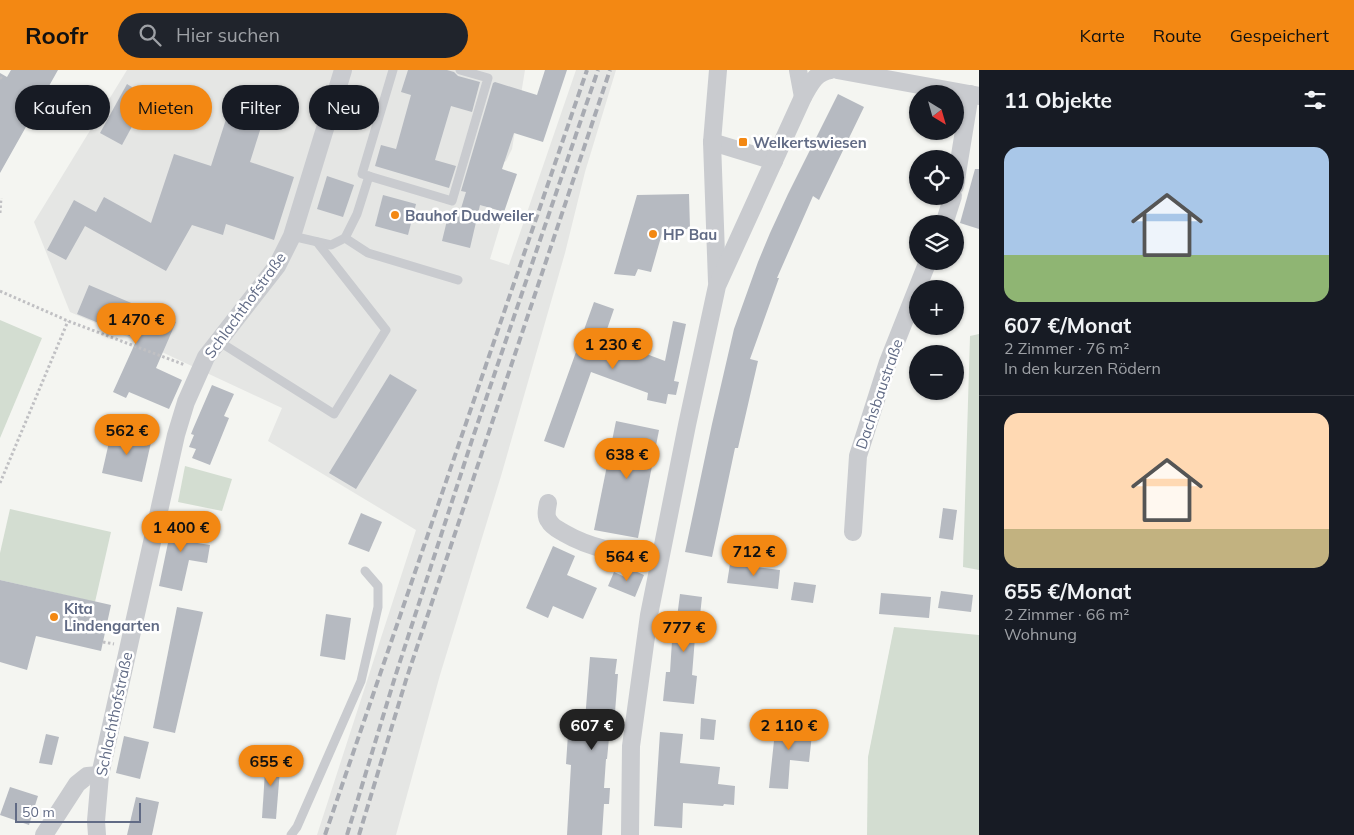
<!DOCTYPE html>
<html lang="de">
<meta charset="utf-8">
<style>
body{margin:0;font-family:Mulish,sans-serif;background:#20242c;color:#f1f3f6;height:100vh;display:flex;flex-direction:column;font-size:19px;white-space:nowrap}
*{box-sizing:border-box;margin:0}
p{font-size:16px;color:#9ea1a6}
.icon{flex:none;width:28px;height:28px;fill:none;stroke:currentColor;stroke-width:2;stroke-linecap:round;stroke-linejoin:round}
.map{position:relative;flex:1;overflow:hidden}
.drawer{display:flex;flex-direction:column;background:#171b24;width:375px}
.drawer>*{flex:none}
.hud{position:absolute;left:15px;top:15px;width:475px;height:45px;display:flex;gap:10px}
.needle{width:32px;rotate:143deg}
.tools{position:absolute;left:909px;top:15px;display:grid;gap:10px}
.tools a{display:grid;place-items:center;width:55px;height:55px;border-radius:50%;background:#171b24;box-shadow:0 1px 4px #0004;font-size:25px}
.scale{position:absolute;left:15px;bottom:12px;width:126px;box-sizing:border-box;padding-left:5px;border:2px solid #616b85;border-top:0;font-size:14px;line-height:18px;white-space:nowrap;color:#616b85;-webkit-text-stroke:4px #fff;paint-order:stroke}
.price{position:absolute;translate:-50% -42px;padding:0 11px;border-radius:18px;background:#f38813;color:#111;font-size:16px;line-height:32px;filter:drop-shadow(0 1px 2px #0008)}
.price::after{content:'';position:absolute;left:50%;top:30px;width:15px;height:11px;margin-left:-8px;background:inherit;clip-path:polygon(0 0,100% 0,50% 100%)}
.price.selected{background:#222;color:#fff}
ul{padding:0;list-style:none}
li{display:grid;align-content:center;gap:10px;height:265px;padding:0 25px}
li+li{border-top:1px solid #363941}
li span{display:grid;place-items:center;height:155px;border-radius:15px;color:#555}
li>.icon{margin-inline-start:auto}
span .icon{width:90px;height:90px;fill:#fffc;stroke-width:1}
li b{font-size:21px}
h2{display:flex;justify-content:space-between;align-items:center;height:60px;padding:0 25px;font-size:21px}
.chip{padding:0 18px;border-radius:22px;background:#171b24;box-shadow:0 1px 4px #0004;font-size:18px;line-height:45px}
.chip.selected{background:#f38813;color:#111}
header{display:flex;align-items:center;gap:30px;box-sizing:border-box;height:70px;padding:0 25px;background:#f38813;color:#111}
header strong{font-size:24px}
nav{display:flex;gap:28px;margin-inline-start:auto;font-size:18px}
.search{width:350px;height:45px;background:#20242c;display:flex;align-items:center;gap:12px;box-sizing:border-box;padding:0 18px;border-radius:28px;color:#9ea1a6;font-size:19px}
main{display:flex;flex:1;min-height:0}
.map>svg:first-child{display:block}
.built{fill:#e5e6e4}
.green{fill:#d3ddd1}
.building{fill:#b6bac1}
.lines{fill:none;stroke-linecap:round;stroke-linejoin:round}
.path{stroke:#c0c0c3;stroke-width:3;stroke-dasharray:2.5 2.5;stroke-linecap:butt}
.service{stroke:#c9cbcf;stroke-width:9}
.minor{stroke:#c9cbcf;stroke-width:18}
.rail{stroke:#a8abb2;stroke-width:4;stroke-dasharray:8 4;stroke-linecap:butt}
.poi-dot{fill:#f38813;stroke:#fff;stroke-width:2}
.labels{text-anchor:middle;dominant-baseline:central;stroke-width:5;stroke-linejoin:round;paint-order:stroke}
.poi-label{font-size:15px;font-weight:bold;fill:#616b85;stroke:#fff;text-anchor:start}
.street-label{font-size:15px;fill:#616b85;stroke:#fff}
</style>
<header>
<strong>Roofr</strong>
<div class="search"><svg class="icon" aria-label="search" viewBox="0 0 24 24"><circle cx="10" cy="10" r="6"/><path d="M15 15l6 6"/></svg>Hier suchen</div>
<nav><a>Karte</a><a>Route</a><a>Gespeichert</a></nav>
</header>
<main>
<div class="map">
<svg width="979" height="765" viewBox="0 0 979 765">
<rect width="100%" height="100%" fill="#f4f5f1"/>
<path class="built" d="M127,0H525L512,79L506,91L494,97L482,135L503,146L490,189L509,195L576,0H616L585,102L565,183L501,406L440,605L396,765H317L416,460L268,371L282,338L164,283L70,242L34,152Z"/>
<g class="green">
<path d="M0,250L42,268L0,368Z"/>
<path d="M979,264V500L963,497L970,266Z"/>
<path d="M185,396L232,409L222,441L178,432Z"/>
<path d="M10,439L111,462L95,532L0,510V483Z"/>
<path d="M894,557L979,565V765H867L868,687Z"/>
</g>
<g class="building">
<path d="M11,0H58L0,103V3L7,7Z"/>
<path d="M408,0H447L454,2L458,6L480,12L472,42L451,36L435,90L456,96L449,118L375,96L381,75L396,79L411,25L401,22Z"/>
<path d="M545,0H567L543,72L514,63L502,99L517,104L504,142L480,135L470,178L442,171L449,142L459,145L466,122L461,121L493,13L495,12L537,25Z"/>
<path d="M127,14L148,27L122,75L100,63Z"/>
<path d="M838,24L864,37L819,130L813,126L777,208H779L750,289L758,291L738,378H735L712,487L685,482L712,354L734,259L758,192L770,163L788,124Z"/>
<path d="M228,43L262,54L250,92L294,107L274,170L226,154L223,165L192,155L166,201L85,156L66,190L47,180L74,130L96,142L104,127L151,153L174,84L211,96Z"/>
<path d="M975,99H979V159L960,153Z"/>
<path d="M327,106L354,115L343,147L317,139Z"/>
<path d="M689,124L690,159L663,160L651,202L638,199L635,206L614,204L637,125Z"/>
<path d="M383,125L416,134L408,165L375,156Z"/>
<path d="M89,215L176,252L156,298L182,310L169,339L129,322L126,328L113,322L137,269L77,244Z"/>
<path d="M594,232L614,239L604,268L665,291L673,251L686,254L674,311L679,312L676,325L668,324L666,334L647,330L648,323L591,302L564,378L544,371Z"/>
<path d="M390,304L417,320L356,419L329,403Z"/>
<path d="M212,315L234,324L224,346L229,348L210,395L192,388L196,379L189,377L194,365L191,364L193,359Z"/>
<path d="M616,351L659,360L638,468L594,460Z"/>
<path d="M112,359L152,368L142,412L102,403Z"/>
<path d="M943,438L957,440L953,470L939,468Z"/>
<path d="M361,443L382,452L369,482L348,474Z"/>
<path d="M174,444L196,449L191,472L210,475L207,493L189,490L182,521L159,516Z"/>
<path d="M553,476L575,486L567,505L597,518L583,549L553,536L548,548L526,538Z"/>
<path d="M730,494L780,500L778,519L727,513Z"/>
<path d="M628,498L644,505L635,527L608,516L614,502L625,507Z"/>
<path d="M0,510L111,535L101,581L36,566L27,600L0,592Z"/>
<path d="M794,512L816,515L813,533L791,530Z"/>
<path d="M941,521L973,525L971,542L938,538Z"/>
<path d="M881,523L931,527L929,548L879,544Z"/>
<path d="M680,524L702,527L699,555H696L692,605L697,606L694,634L663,631L666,602H670L672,571H674Z"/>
<path d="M177,537L203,542L175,663L153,658Z"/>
<path d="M326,544L351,548L345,590L320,586Z"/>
<path d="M590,587L617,589L615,604H618L613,668H609L607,689H606L604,718H610L609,734H604L602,765H567L571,695L566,694L568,664L573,665L574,649L585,650Z"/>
<path d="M701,648L716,650L714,670L700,669Z"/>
<path d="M776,652L813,655L809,692L790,690L788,719L769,718Z"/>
<path d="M660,662L683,664L680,693L720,697L718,714L735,716L734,735L724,734L723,736L683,733L682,758L654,756Z"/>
<path d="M46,664L59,667L52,695L39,693Z"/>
<path d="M124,666L149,672L140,709L116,703Z"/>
<path d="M266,686L281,687L276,749L262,748Z"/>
<path d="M10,717L38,726L29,755L0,745Z"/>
<path d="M136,727L159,732L152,765H127Z"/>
</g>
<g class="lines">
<g class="path">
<path d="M0,7L2,9"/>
<path d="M0,143L1,128"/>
<path d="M0,221L68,251L185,295"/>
<path d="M0,413L68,251"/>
<path d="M103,572L114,574"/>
</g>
<g class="service">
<path d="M393,0L362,104L452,131L488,8L460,0"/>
<path d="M292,166L331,175L345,168L368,183L458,210"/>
<path d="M345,168L357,144L369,106"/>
<path d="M218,271L334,344L386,260L317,172"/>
<path d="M291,765L297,757L361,611L378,537V516L365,501"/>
</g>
<g class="minor">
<path d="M798,0L803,27"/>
<path d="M837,0L979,26"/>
<path d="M712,72L774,91"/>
<path d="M955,116L970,24"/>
<path d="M944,154L953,126"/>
<path d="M717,212L712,72L718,0"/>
<path d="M548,433C547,439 545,446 549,451C552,457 559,460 564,463C595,481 625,483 660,488"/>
<path d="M853,462L858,386L888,292L928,191"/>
<path d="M44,765L77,714L87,706L100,705"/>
<path d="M97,765L96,751L100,705L176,365L186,332L206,287L277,196L292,166L343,0"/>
<path d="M630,765L631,676L649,545L687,355L717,216L803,27C811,13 815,3 831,0"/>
</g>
<g class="rail">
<path d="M325,765L587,0"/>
<path d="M347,765L395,607L472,370L598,0"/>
<path d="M359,765L406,610L610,0"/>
</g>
</g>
<g class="poi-dot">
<rect x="738" y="67" width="10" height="10" rx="2.5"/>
<circle cx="395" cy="145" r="5"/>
<circle cx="653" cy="164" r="5"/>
<circle cx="54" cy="547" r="5"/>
</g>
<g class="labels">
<g class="poi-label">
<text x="753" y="72">Welkertswiesen</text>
<text x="405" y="145">Bauhof Dudweiler</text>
<text x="663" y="164">HP Bau</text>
<text x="64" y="538">Kita<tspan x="64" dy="17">Lindengarten</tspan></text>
</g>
<g class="street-label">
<text transform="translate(245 235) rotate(-54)">Schlachthofstraße</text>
<text transform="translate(879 324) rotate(-71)">Dachsbaustraße</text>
<text transform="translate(114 644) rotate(-78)">Schlachthofstraße</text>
</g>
</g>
</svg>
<div class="tools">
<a><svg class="needle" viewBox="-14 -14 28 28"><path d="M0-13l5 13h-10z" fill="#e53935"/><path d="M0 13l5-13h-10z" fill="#9ea1a6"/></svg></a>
<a><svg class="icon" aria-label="locate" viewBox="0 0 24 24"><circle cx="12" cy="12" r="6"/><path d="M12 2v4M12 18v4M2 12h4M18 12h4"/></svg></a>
<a><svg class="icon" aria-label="layers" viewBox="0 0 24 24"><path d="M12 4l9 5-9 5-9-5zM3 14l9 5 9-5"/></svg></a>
<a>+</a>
<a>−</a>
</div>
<div class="scale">50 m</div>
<b class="price" style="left:136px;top:275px">1 470 €</b>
<b class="price" style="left:613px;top:300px">1 230 €</b>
<b class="price" style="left:127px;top:386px">562 €</b>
<b class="price" style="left:627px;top:410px">638 €</b>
<b class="price" style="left:181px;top:483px">1 400 €</b>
<b class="price" style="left:754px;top:507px">712 €</b>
<b class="price" style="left:627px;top:512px">564 €</b>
<b class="price" style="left:684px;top:583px">777 €</b>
<b class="price selected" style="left:592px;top:681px">607 €</b>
<b class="price" style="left:789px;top:681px">2 110 €</b>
<b class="price" style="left:271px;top:717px">655 €</b>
<div class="hud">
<a class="chip">Kaufen</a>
<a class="chip selected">Mieten</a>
<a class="chip">Filter</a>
<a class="chip">Neu</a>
</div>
</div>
<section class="drawer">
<h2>11 Objekte<svg class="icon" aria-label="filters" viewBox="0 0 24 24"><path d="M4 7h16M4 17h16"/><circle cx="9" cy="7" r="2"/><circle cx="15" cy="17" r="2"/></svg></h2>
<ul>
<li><span style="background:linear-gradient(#a9c7e8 70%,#8fb573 0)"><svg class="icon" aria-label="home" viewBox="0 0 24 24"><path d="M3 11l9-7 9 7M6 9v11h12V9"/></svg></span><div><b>607 €/Monat</b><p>2 Zimmer · 76 m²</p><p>In den kurzen Rödern</p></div></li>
<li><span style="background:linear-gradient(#ffd9b3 75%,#c2b280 0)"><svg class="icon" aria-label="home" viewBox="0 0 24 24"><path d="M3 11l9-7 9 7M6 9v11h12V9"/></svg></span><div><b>655 €/Monat</b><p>2 Zimmer · 66 m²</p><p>Wohnung</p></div></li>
</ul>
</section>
</main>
